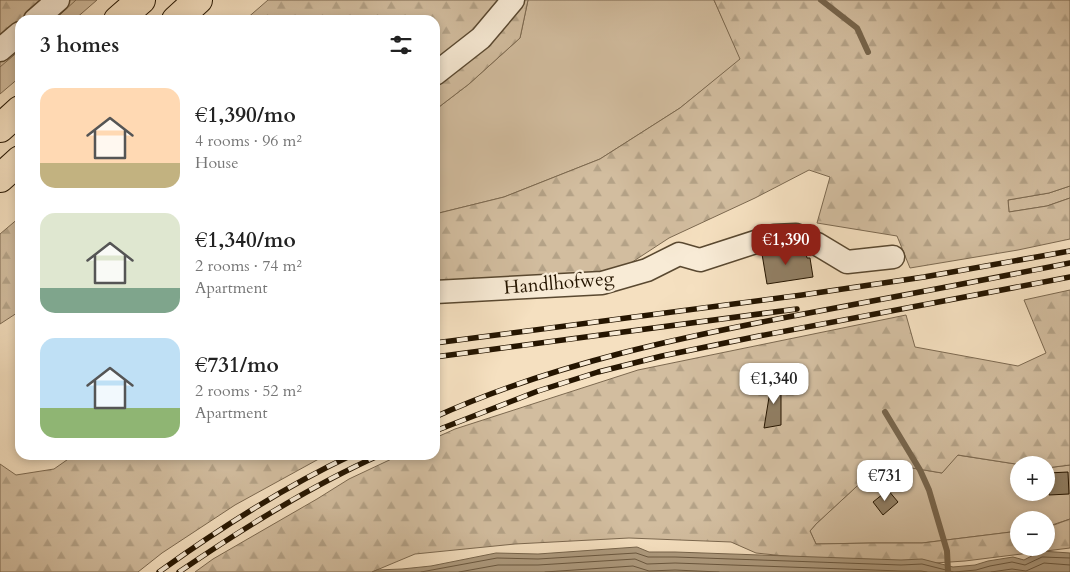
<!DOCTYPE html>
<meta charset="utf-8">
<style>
body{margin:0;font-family:Cardo,serif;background:#f2f2f2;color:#222;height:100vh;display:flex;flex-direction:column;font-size:19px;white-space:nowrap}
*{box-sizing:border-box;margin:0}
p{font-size:16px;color:#767676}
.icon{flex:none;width:28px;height:28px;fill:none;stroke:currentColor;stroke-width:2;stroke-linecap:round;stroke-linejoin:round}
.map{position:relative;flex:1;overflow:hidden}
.details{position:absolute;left:15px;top:15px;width:425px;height:445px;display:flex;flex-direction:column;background:#fff;border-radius:15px;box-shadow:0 2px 8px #0003}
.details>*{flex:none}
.controls{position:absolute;left:1010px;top:456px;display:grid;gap:10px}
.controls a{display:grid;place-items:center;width:45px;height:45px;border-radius:50%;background:#fff;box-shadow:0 2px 8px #0003;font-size:25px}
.price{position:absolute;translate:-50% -42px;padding:0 11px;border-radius:10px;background:#fff;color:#222;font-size:16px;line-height:32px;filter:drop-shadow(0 1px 2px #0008)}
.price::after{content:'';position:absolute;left:50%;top:30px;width:15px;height:11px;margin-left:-8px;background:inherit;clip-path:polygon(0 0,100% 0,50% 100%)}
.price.selected{background:#8f2418;color:#fff}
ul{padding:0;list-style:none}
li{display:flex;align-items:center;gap:15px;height:125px;padding:0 25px}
li span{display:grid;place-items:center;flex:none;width:140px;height:100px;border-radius:15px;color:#555}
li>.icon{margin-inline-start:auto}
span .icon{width:60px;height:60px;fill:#fffc;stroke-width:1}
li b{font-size:21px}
h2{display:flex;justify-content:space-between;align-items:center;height:60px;padding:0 25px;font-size:21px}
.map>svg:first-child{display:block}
.green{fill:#d2bd9f;stroke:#7c6950}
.forest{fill:url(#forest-firs);stroke:#7c6950}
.water{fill:#ae9b7f;stroke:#77654c}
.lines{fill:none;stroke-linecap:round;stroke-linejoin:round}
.shore{stroke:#6a5840;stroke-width:1}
.stream{stroke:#77654c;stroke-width:6}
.building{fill:#917f64;stroke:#251500}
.minor-casing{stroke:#594830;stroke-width:25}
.highway-casing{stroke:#251500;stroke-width:30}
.minor{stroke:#f8ebd6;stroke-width:22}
.highway{stroke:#f5e0c0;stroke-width:28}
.rail-casing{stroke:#251500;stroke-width:5.5}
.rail{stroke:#f8ebd6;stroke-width:4;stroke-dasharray:11;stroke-linecap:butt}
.labels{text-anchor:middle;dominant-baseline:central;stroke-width:4.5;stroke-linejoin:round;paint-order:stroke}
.street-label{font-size:19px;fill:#251500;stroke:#f8ebd6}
</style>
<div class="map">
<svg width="1070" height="572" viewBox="0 0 1070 572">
<defs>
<pattern id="forest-firs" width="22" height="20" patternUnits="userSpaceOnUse" patternTransform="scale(1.25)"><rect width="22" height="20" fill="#d2bd9f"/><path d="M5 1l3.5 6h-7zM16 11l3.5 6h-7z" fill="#b4a287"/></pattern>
</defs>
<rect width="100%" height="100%" fill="#f5e0c0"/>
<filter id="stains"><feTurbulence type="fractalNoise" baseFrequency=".004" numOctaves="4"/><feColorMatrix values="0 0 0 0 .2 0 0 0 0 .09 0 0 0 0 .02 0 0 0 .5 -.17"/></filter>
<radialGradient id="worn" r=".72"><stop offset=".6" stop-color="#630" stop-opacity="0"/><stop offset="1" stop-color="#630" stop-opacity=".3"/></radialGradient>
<g class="green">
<path d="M74,0H97L74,20H50Z"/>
<path d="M528,0H714L741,59L680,108L600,159L504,197L435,214V110L469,84L520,38Z"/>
<path d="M20,46V77L0,94V62Z"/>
<path d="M1070,186V198L1047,206L1009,212L1008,200L1049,193Z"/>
<path d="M957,455L1022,465H1019V492H1046V468L1070,465V519L1046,527V520H1019V531L922,543H872L816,544L810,531L816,524L882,463L942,473Z"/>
</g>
<g class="forest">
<path d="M0,0H76L54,20H20V50L0,67Z"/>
<path d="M268,0H528L520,38L469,84L435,110V20H245Z"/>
<path d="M714,0H1070V186L1049,193L1008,200L1009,212L1047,206L1070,198V239L1018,250L910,268L897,236L817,223L830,177L809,170L755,198L669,238L620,270L544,279L435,283V214L504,197L600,159L680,108L740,59Z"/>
<path d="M20,217V311L0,324V234Z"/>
<path d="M1070,290V465L1046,468V465H1022L958,455L942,473L882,463L816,524L810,531L816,544L872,543H922L1019,531V548H1046V528L1070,519V548L965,561L920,564H862L756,553L731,542L629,538L515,544L415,554L372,572H195L213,559L317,499L349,479L400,455H435V438L455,429L638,370L906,315L915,347L1018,366L1046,353L1024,300Z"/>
<path d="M74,455H326L235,505L162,553L138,572H0V464L16,475L54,469Z"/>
</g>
<path class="water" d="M637,547L649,552H675L901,560L922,559L953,567L975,565L988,561L1013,557L1024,560L1041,551L1070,553V572H372L377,570L402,569L431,566L496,553L538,554Z"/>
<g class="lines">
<g class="shore">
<path d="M421,572L497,558L538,559L636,553L648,557H675L901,565L922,564L954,572L976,570L990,566L1012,562L1025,565L1042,557L1070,558"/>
<path d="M459,572L498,565H538L635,559L647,564L675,563L901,571H921L927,572"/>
<path d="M545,572L633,566L649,571L675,570L719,572"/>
<path d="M991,572L1012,569L1026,571L1044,563L1070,565"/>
</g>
<g class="stream">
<path d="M821,0L857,28L868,52"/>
<path d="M885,412L920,470L929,490L947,551L948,572"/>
</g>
</g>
<g class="building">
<path d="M794,248L806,254L807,258H810L813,277L767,284L762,254L776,249Z"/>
<path d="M772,379L781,380V425L764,428Z"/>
<path d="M1068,472L1069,494L1049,495L1048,473Z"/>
<path d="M888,490L898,502L883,515L873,502Z"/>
</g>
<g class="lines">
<g class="minor-casing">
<g id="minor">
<path d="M35,20L58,0"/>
<path d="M0,50L20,33"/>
<path d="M435,74L481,38L513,0"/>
<path d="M435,292L602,283L647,270L679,254L700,260L774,236L796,235L817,244L847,262L893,257"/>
</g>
</g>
<g class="highway-casing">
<g id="highway">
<path d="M118,20L141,0"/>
<path d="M176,20L198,0"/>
<path d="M0,128L20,110"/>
<path d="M0,178L20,160"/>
</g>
</g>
<use href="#minor" class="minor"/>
<use href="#highway" class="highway"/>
<g class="rail-casing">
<g id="rail">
<path d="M435,343L802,295L924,277L1070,251"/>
<path d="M435,357L797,309"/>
<path d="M435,417C554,363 686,336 814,312C899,296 985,280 1070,263"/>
<path d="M435,431L538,391L598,372L662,356L759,336L1070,277"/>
<path d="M159,572C220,528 284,487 352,455"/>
<path d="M179,572C242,529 310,486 380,455"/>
</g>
</g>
<use href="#rail" class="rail"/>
</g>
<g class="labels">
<g class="street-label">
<text transform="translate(559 283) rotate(-5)">Handlhofweg</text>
</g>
</g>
<rect width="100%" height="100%" filter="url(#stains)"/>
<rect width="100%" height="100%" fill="url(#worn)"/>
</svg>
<div class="controls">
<a>+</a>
<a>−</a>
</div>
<b class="price selected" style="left:786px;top:266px">€1,390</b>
<b class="price" style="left:774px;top:405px">€1,340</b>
<b class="price" style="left:885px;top:502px">€731</b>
<section class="details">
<h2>3 homes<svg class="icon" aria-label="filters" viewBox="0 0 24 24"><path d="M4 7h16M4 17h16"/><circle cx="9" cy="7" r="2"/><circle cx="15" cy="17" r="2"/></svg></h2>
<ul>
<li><span style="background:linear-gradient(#ffd9b3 75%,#c2b280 0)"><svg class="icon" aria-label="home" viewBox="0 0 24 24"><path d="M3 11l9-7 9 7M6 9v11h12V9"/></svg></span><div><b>€1,390/mo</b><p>4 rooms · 96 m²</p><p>House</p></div></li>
<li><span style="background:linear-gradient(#dfe7d0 75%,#7fa58c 0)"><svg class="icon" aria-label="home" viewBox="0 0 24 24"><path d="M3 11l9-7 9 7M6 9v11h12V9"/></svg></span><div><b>€1,340/mo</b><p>2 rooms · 74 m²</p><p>Apartment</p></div></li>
<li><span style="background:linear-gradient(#bfe0f5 70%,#8fb573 0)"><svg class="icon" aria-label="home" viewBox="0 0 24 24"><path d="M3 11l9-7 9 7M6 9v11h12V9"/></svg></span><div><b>€731/mo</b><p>2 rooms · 52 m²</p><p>Apartment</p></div></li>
</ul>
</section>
</div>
